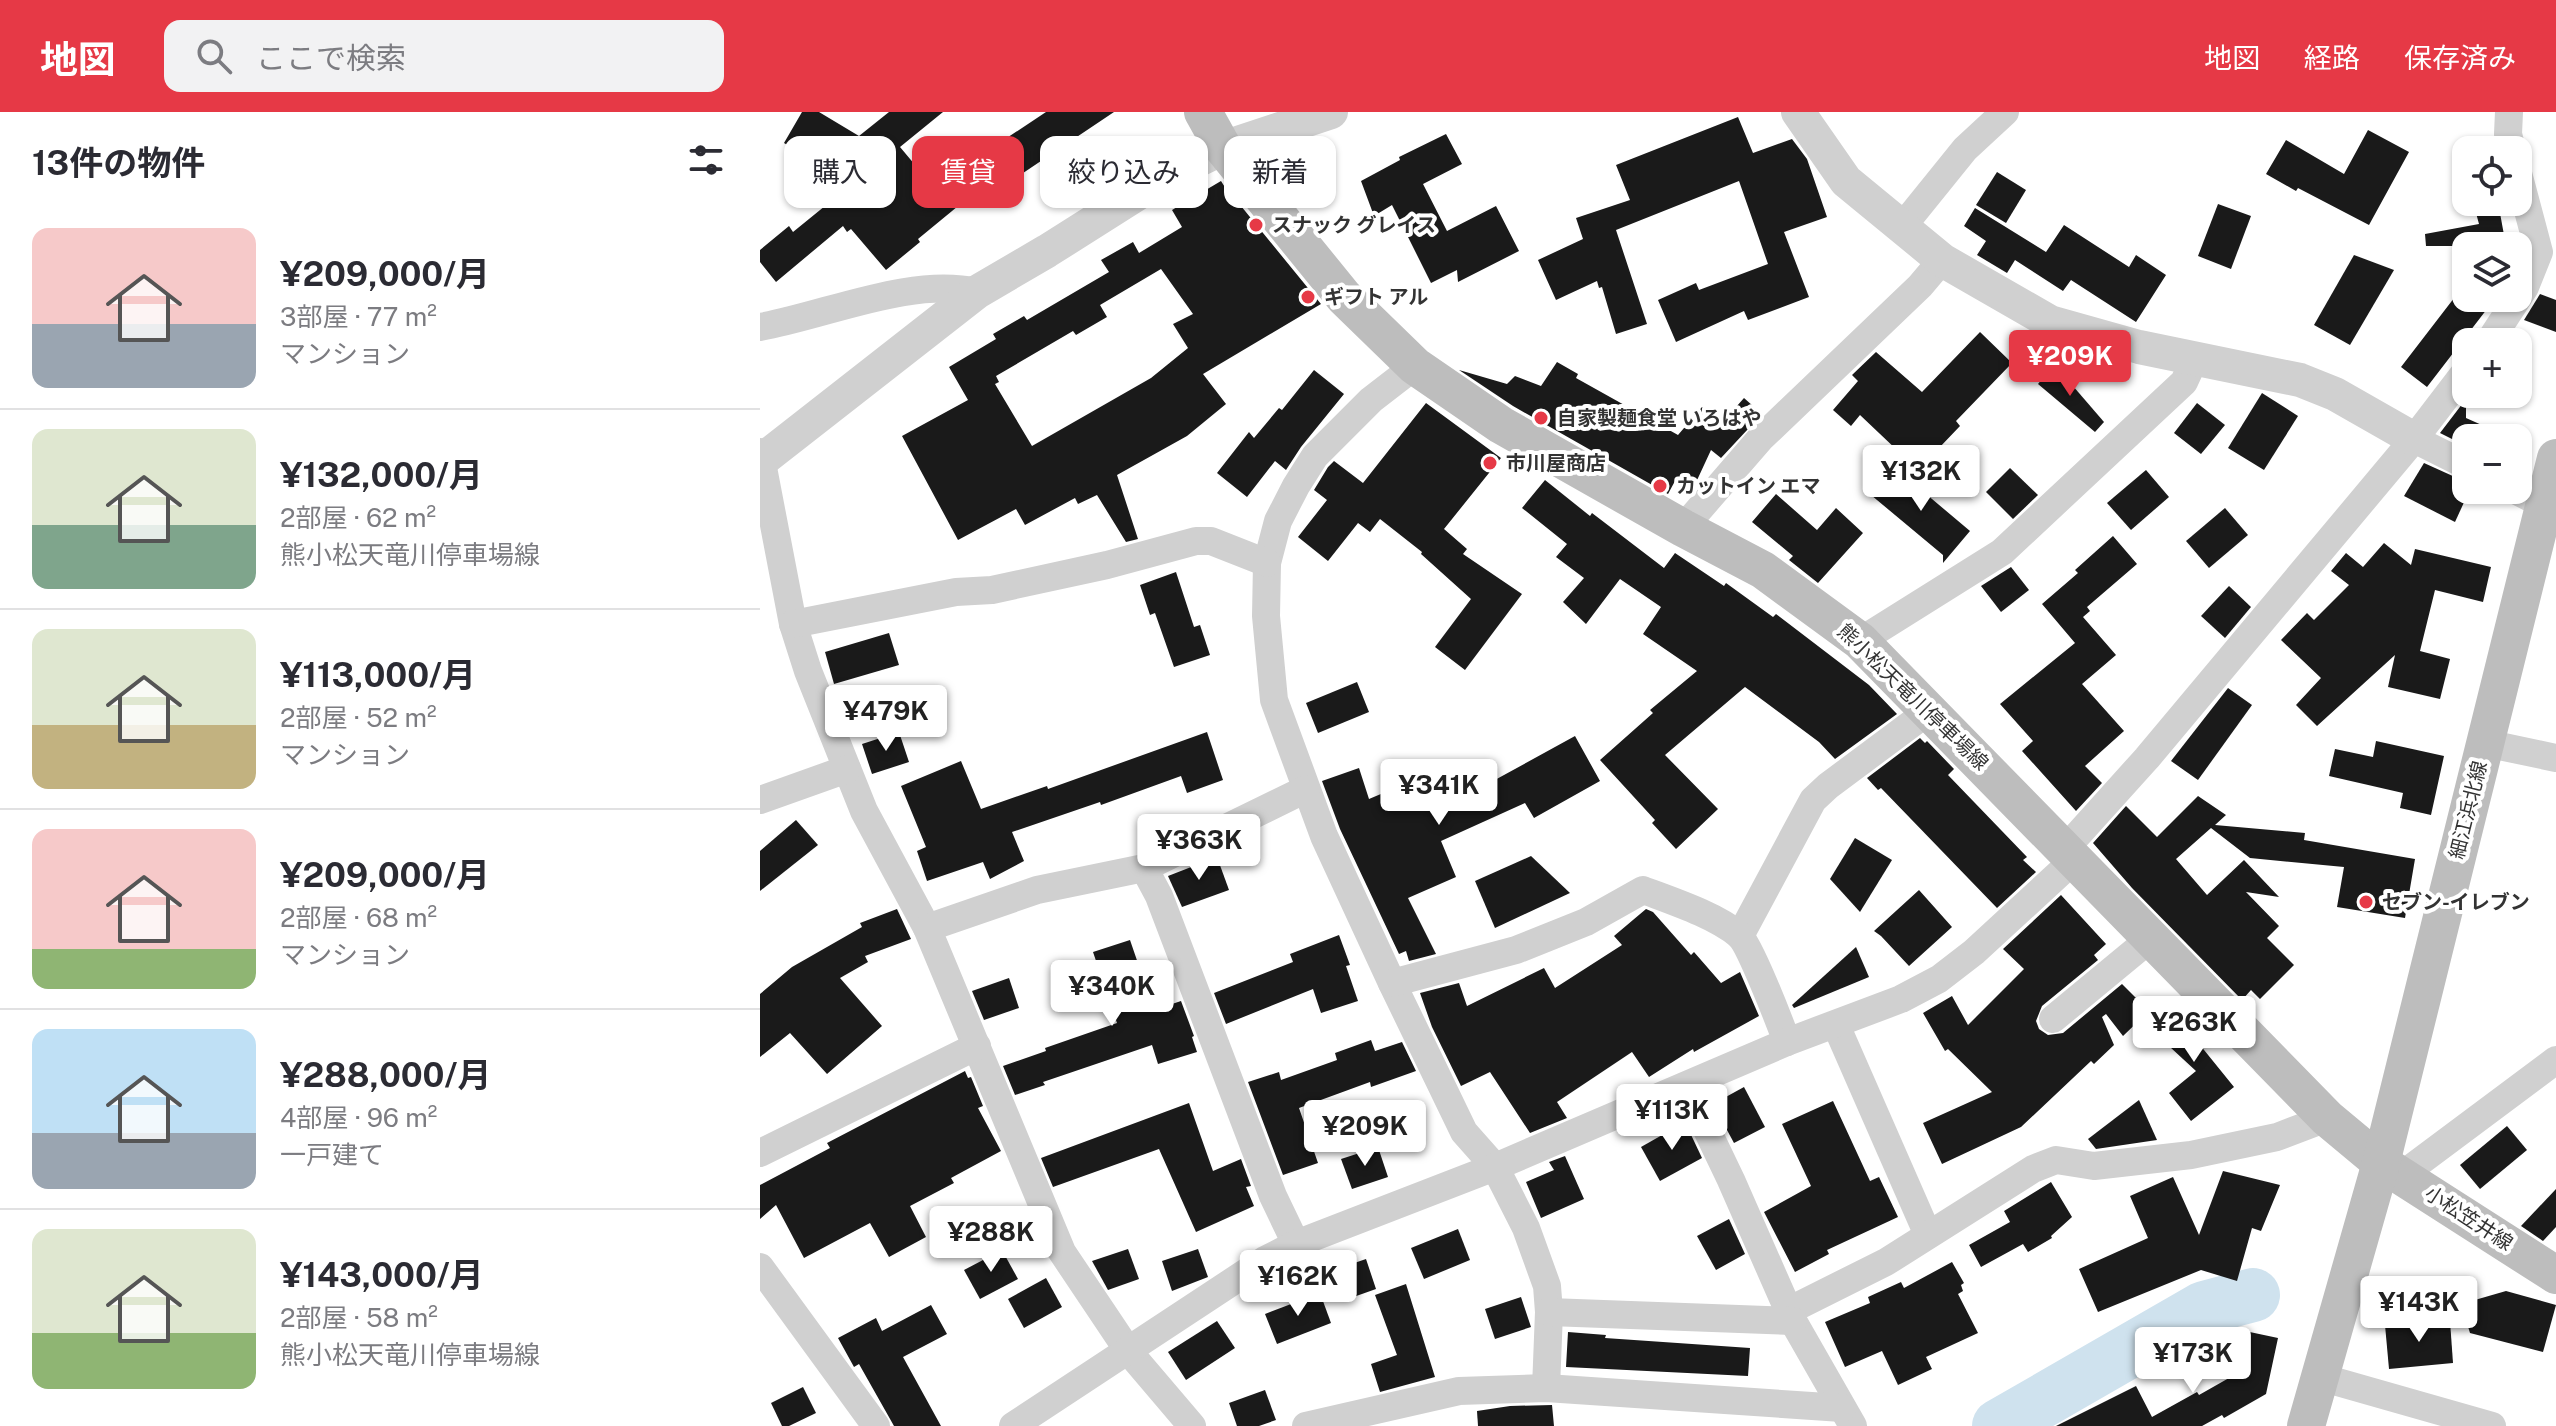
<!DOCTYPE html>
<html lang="ja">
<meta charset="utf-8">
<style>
body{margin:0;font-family:"Public Sans","Noto Sans JP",sans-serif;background:#f2f2f3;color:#2b2b33;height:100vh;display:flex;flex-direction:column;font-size:30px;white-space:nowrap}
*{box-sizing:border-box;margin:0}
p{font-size:26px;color:#7c7c81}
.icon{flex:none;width:44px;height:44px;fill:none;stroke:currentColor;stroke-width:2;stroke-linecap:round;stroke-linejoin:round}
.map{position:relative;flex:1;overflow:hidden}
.details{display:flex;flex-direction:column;background:#fff;width:760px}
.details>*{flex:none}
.guide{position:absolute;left:24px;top:24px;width:760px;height:72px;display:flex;gap:16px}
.buttons{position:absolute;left:1692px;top:24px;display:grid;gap:16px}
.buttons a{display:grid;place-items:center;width:80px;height:80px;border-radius:16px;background:#fff;box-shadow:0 2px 6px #0004;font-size:40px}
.price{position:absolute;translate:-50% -68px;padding:0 18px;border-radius:8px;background:#fff;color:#222;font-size:26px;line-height:52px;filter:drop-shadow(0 2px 4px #0008)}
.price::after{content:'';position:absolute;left:50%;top:48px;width:24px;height:18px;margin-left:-12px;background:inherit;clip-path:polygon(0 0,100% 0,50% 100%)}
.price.on{background:#e63946;color:#fff}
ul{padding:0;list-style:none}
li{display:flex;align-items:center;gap:24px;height:200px;padding:0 32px}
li+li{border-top:2px solid #e1e1e2}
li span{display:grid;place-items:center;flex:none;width:224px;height:160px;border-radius:16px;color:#555}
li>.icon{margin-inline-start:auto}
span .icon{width:96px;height:96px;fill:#fffc;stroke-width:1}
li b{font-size:34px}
h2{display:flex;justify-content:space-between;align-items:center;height:96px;padding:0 32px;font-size:34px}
.pill{padding:0 28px;border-radius:16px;background:#fff;box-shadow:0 2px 6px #0004;font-size:28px;line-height:72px}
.pill.on{background:#e63946;color:#fff}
header{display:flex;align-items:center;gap:48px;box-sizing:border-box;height:112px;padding:0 40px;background:#e63946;color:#fff}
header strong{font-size:38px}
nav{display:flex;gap:44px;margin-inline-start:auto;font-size:28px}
.search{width:560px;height:72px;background:#f2f2f3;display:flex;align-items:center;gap:20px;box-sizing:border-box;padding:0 28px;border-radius:16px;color:#7c7c81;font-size:30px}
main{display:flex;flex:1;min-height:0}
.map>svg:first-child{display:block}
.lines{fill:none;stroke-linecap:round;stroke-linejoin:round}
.river{stroke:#cfe2ee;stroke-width:54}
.building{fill:#1a1a1a;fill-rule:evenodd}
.minor{stroke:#d0d0d0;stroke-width:28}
.tertiary{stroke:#d0d0d0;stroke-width:34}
.secondary{stroke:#bdbdbd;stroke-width:38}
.poi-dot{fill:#e63946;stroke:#fff;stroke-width:3}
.labels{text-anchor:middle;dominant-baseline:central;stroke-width:8;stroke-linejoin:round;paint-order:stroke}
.poi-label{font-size:20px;font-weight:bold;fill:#333;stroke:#fff;text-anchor:start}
.street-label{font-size:20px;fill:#333;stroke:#fff}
</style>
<header>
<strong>地図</strong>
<div class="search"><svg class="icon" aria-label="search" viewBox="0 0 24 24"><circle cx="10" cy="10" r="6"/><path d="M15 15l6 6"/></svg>ここで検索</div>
<nav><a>地図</a><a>経路</a><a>保存済み</a></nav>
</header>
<main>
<section class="details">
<h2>13件の物件<svg class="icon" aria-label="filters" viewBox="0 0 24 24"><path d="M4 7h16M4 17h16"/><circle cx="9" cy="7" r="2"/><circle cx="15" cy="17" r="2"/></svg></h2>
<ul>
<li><span style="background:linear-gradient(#f6c9c9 60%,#9aa5b1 0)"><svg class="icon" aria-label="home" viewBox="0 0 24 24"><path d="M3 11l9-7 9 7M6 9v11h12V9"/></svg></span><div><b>¥209,000/月</b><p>3部屋 · 77 m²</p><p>マンション</p></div></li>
<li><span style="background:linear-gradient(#dfe7d0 60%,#7fa58c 0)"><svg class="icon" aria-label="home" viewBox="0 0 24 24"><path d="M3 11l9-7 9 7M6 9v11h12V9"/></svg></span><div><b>¥132,000/月</b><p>2部屋 · 62 m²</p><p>熊小松天竜川停車場線</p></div></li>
<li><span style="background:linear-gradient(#dfe7d0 60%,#c2b280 0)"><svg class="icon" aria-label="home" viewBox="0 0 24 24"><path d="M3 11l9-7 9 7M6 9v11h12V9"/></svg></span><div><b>¥113,000/月</b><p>2部屋 · 52 m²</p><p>マンション</p></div></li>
<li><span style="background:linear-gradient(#f6c9c9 75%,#8fb573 0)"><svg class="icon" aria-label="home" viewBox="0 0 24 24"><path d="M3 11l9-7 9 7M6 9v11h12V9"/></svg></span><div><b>¥209,000/月</b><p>2部屋 · 68 m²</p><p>マンション</p></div></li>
<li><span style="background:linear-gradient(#bfe0f5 65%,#9aa5b1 0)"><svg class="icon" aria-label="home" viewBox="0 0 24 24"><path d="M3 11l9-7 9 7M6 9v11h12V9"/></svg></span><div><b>¥288,000/月</b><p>4部屋 · 96 m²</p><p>一戸建て</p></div></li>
<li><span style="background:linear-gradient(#dfe7d0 65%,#8fb573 0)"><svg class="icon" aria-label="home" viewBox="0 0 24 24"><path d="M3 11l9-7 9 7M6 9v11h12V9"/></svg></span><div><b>¥143,000/月</b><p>2部屋 · 58 m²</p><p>熊小松天竜川停車場線</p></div></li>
</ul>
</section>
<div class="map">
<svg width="1796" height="1314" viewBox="0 0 1796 1314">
<rect width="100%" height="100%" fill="#fff"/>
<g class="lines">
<path class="river" d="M1239,1314L1444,1196L1493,1183"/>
</g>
<g class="building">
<path d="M42,0H59L99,24L129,0H183L140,35L171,72L198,49L203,55L286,0H354L245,73L237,62L158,127L160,130L126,158L91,117L87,120L83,114L16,170L0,150V138L29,114L33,120L92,72L24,31Z"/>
<path d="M978,5L993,41L1032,27L1047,47L1067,105L1024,120L1049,185L988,208L984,199L916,230L898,188L936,171L939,178L1008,152L979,69L856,118L887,212L856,222L842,175L839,176L837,169L796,188L778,148L823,127L816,106L870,88L856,53Z"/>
<path d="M1608,18L1649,40L1609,113L1538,76L1536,79L1506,62L1526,28L1584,62Z"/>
<path d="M686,22L702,52L663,72L687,119L736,94L759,139L698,170L697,158L671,171L632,93L614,104L601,69L640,48L639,45Z"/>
<path d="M1237,60L1266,78L1246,111L1216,93Z"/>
<path d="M461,69L478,96L481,94L561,192L443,262L466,292L427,324L357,363L378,427L366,430L337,383L318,392L315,386L265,413L256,397L198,428L142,324L208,288L189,255L236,227L233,222L264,204L267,208L349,160L341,148L373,130L379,141L422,115L412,98ZM401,157L433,202L413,212L428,236L391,266L272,334L235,272L239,270L236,264L313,219L316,223L347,205L340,193Z"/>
<path d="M1713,90H1738L1746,134H1666L1665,122L1719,112Z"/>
<path d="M1458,92L1491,104L1471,157L1438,144Z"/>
<path d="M1215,96L1286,140L1304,113L1369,155L1376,143L1406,163L1376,210L1311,168L1303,179L1255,148L1247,161L1217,143L1226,129L1204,114Z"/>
<path d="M1594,143L1634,158L1590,233L1554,213Z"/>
<path d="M1701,177L1706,181V186H1713L1727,197L1667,275L1641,255Z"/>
<path d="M1780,182L1796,188V220L1764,208Z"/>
<path d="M1220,220L1252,251L1196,309L1200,314L1158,358L1100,303L1091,314L1073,298L1098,269L1092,263L1116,240L1162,280Z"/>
<path d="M797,250L818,262L816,266L918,323L942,295L961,312L984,286L1002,302L961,346L951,338L932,379L915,369L908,382L753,294L699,258L747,272L755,264L781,274Z"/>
<path d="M1294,252L1344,310L1335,320L1278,272Z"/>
<path d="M554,258L584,282L541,335L526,358L515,349L487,385L457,361L489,320L494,326L519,296L522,298Z"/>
<path d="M1502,281L1538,304L1504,358L1468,336Z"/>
<path d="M1706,287V306L1751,326H1706V334L1680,321Z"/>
<path d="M666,291L741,346L684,417L707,437L703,442L762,482L705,558L675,535L711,487L661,442L662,440L620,407L610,420L598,411L568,449L538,425L567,388L554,378L568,355L574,349L603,371Z"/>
<path d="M1437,291L1465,313L1441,342L1414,321Z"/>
<path d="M1664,351L1706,370V386L1695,410L1644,384Z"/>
<path d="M1134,355L1210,419L1183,451V443L1111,383Z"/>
<path d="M1250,356L1278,383L1253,407L1226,380Z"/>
<path d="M1386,358L1409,385L1371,418L1347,391Z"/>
<path d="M785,368L830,404L832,401L904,456L915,441L964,474L966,471L1013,505L1016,502L1109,573L1137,602L1075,647L1059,630L985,575L905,643L958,697L916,737L892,711L895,708L840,648L893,601L890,598L937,559L883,522L901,495L860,467L826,512L803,490L824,466L796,445L807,432L762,396Z"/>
<path d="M1016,382L1057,418L1076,396L1103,421L1058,471L1029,448L1033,444L992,410Z"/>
<path d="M1465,396L1488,423L1449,456L1426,429Z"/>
<path d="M1353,424L1377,452L1327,495L1330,499L1323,505L1356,543L1322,572L1364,619L1325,654L1342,671L1316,699L1262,639L1273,629L1240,592L1315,531L1282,492L1318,461L1315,458Z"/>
<path d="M1624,431L1651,453L1655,437L1731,455L1723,490L1675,478L1660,539L1690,547L1680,587L1628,575L1635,543L1557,614L1536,593L1561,566L1521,528L1547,501L1554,508L1589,473L1571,459L1586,441L1603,455Z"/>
<path d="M1251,455L1269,478L1241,500L1221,474Z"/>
<path d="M416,460L434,515L440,513L450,543L414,555L395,501L390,503L380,473Z"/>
<path d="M1469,474L1491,495L1465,526L1441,504Z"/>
<path d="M129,521L139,553L74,572L65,540Z"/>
<path d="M597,570L609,600L558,621L546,591Z"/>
<path d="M1468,576L1492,593L1438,668L1411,649Z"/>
<path d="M139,620L149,650L112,662L102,632Z"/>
<path d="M447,620L463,668L427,681L421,664L341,693L340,690L252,720L264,749L230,767L223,750L167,769L157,739L166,735L141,674L201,649L221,697L287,674L288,677Z"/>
<path d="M815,624L840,669L774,706L765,691L681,729L696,765L648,786L676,842L649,849L646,839L639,842L580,717L562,669L599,656L609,687L654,668L660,680L724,651L733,669Z"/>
<path d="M1160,626L1165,631L1167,629L1194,657L1188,663L1267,745L1263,748L1276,760L1237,796L1121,676L1118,678L1107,666Z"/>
<path d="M1616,629L1684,644L1671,703L1640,696L1643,681L1569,664L1575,637L1613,645Z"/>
<path d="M1438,684L1466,703L1455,713L1545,721L1544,728L1655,747L1645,806L1577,795L1584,755L1490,746L1451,716L1416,747L1447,783L1484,748L1519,785L1486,780L1519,814L1507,826L1534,853L1500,887L1491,878L1482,888L1372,776L1333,731L1366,694L1397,725Z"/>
<path d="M36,708L58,733L0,779V739Z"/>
<path d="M1095,726L1132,748L1100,800L1070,767Z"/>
<path d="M771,744L810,781L735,816L715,769Z"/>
<path d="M457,745L469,778L422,795L408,764Z"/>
<path d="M1159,778L1192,815L1149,854L1121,824L1114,819Z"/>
<path d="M1301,783L1346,832L1334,843L1338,848L1282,894L1276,909L1279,917L1288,923L1303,921L1362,872L1389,899L1363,924L1346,902L1342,905L1354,933L1334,952L1331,949L1261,1015L1182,1052L1163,1011L1232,980L1188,937L1185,939L1163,901L1192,884L1208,913L1264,857L1243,837Z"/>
<path d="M137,797L151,827L105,844L108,850L80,866L122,914L67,962L30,921L0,945V882L32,855L102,815L100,811Z"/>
<path d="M886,797L893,800L931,843L934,840L961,871L980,860L999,904L934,940L933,937L889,965L872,940L797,990L807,1006L770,1021L730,960L701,974L672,915L660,881L699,871L707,894L784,856L795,876L862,833L854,824Z"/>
<path d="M579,823L590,853L586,854L598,889L561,901L553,877L466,912L454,881L533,850L530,842Z"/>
<path d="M370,828L394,898L421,889L434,924L432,925L437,940L398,952L392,933L283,970L285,973L255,983L243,954L286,939L285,936L357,911L333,840Z"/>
<path d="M1096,835L1109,865L1034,896L1032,893Z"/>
<path d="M249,866L259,896L224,908L212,879Z"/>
<path d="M1425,892L1452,920L1440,933L1474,975L1431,1009L1409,981L1436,959L1397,923Z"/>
<path d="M611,928L615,939L642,930L656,959L611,975L610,970L539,996L558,1051L523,1063L488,970L519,960L521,968L577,948L575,941Z"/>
<path d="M205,959L208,966L211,965L223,994L218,996L241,1039L191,1066L194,1071L150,1094L166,1125L129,1145L110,1111L44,1146L16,1093L0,1107V1073L70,1036L67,1031Z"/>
<path d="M984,975L1005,1015L974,1031L953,992Z"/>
<path d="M1379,988L1397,1028L1336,1037L1328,1027Z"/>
<path d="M1073,989L1110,1069L1119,1065L1138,1105L1067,1138L1069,1142L1035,1160L1004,1100L1051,1074L1022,1012Z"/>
<path d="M429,991L453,1059L481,1047L491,1074L486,1075L494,1094L436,1120L399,1037L293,1075L281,1046Z"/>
<path d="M925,1010L942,1046L900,1069L881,1035Z"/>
<path d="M1747,1014L1767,1038L1720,1077L1700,1053Z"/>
<path d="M618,1035L628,1065L592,1077L581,1047Z"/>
<path d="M805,1044L824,1087L781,1106L766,1070L794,1058L789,1050Z"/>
<path d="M1463,1059L1520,1073L1501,1119L1492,1116L1477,1169L1441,1158L1338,1200L1319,1157L1388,1126L1370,1084L1413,1065L1439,1123Z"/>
<path d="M1291,1070L1312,1105L1291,1124L1292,1126L1268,1140L1263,1132L1221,1155L1209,1133L1250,1110L1244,1099Z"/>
<path d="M1796,1077V1115L1783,1129L1761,1114Z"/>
<path d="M969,1107L985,1142L956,1158L937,1124Z"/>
<path d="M698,1117L710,1148L664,1167L651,1136Z"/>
<path d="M368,1137L379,1167L348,1178L332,1149Z"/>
<path d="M438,1137L448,1165L412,1179L402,1149Z"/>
<path d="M242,1138L258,1167L220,1187L204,1158Z"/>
<path d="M606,1147L616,1177L585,1188L574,1158Z"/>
<path d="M1192,1150L1204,1171L1201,1173L1203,1179L1198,1182L1218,1221L1166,1245L1172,1257L1138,1273L1122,1239L1085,1255L1065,1210L1110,1191L1108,1185L1141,1170L1144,1176Z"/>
<path d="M286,1166L302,1195L264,1216L248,1187Z"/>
<path d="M646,1172L675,1265L620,1280L611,1252L637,1243L615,1183Z"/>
<path d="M1746,1179L1796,1193L1783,1240L1710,1221L1701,1192Z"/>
<path d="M560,1181L571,1211L517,1232L505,1202Z"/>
<path d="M761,1185L771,1215L735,1227L725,1197Z"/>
<path d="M171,1193L187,1222L143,1245L181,1314H134L99,1252L94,1255L78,1226L116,1206L122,1219Z"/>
<path d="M457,1209L475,1236L426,1268L408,1240Z"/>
<path d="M1690,1209L1693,1251L1629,1257L1625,1213Z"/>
<path d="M1485,1219L1518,1226L1506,1282L1464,1306L1462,1303L1442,1314H1296L1376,1274L1392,1305L1437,1280L1439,1283L1476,1262Z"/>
<path d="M808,1220L846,1223L845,1226L990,1236L988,1264L806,1255Z"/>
<path d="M43,1275L56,1301L29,1314H22L11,1291Z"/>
<path d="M505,1278L516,1308L499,1314H477L469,1291Z"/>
<path d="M792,1293L794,1314H718L717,1299L750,1294Z"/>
</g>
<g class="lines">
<g class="minor">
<path d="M1749,0L1748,22L1752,38"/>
<path d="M1142,115L1205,37L1245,0"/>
<path d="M0,215C67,203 150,165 217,180"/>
<path d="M1729,230L1765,175L1779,140L1758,61"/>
<path d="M655,254L611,288L555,344L536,374L518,409L507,451L506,504L514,588L564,724L632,871L704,1020L735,1055L766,1116L787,1174L789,1200L786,1276"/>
<path d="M1654,327L1706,259"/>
<path d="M0,340L33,512L48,559L104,699L167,816L302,1140L369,1240L432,1314"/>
<path d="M1755,378L1784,393"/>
<path d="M923,416L1000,327L1160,174L1182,148"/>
<path d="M33,512L196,480L232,478L347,453L436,429H451L507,451"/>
<path d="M1100,529L1242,440L1424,270L1435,246"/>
<path d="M1725,631L1796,646"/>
<path d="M0,688L87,657"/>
<path d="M1305,737L1387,646L1654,327L1706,353"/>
<path d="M384,756L399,784L513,1084L536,1132"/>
<path d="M167,816L277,778L384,756L546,677"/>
<path d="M980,824L1053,688L1068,674L1170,598"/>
<path d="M632,871L756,838L826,810L883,778C912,789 955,803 979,823C990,833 1020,911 1027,930"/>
<path d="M1293,907L1391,826"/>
<path d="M1076,913L1168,1123"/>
<path d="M926,974L971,1068L1033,1209L1093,1314"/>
<path d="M0,1041L217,934"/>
<path d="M1642,1063L1796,948"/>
<path d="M0,1155L116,1314"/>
<path d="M1028,1199L1126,1150L1273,1057L1296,1048L1334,1054L1431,1043L1517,1025L1567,1006"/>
<path d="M789,1200L1033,1209"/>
<path d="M1560,1265L1732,1314"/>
<path d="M253,1314L505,1148L536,1132L735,1055L1027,930L1141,887L1179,867L1214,840L1315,747"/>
<path d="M546,1314L699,1279L786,1276L1082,1296"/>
</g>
<g class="tertiary">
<path d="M1038,0L1086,69L1182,148L1290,210L1379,235L1540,268L1575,282L1654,327"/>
<path d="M2,348L217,180L287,139L404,65L463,36L571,0"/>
</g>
<g class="secondary">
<path d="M443,0L463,36L584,185L655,254L741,313L923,416L1003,458L1100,529L1567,1006L1621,1051L1796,1163"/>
<path d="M1546,1314L1621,1051L1796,346"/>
</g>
</g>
<g class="poi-dot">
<circle cx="496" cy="113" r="8"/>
<circle cx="548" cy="185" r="8"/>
<circle cx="781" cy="306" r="8"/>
<circle cx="730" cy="351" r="8"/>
<circle cx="900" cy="374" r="8"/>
<circle cx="1606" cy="790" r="8"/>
</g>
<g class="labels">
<g class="poi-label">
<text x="512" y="113">スナック グレイス</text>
<text x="564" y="185">ギフト アル</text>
<text x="797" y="306">自家製麺食堂 いろはや</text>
<text x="746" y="351">市川屋商店</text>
<text x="916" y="374">カットイン エマ</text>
<text x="1622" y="790">セブン-イレブン</text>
</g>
<g class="street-label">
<text transform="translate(1153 585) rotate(44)">熊小松天竜川停車場線</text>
<text transform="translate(1708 698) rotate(-76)">細江浜北線</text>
<text transform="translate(1709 1106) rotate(33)">小松笠井線</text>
</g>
</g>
</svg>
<div class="buttons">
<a><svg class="icon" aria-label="locate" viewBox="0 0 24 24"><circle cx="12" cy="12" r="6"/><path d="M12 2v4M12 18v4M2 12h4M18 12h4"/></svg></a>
<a><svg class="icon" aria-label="layers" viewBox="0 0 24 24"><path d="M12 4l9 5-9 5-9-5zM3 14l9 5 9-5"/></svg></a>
<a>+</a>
<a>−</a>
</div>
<b class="price on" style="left:1310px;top:286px">¥209K</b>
<b class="price" style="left:1161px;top:401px">¥132K</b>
<b class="price" style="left:126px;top:641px">¥479K</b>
<b class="price" style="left:679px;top:715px">¥341K</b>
<b class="price" style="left:439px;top:770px">¥363K</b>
<b class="price" style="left:352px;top:916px">¥340K</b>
<b class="price" style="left:1434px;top:952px">¥263K</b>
<b class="price" style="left:912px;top:1040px">¥113K</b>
<b class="price" style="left:605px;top:1056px">¥209K</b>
<b class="price" style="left:231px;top:1162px">¥288K</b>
<b class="price" style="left:538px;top:1206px">¥162K</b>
<b class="price" style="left:1659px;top:1232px">¥143K</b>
<b class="price" style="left:1433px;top:1283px">¥173K</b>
<div class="guide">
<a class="pill">購入</a>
<a class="pill on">賃貸</a>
<a class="pill">絞り込み</a>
<a class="pill">新着</a>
</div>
</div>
</main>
